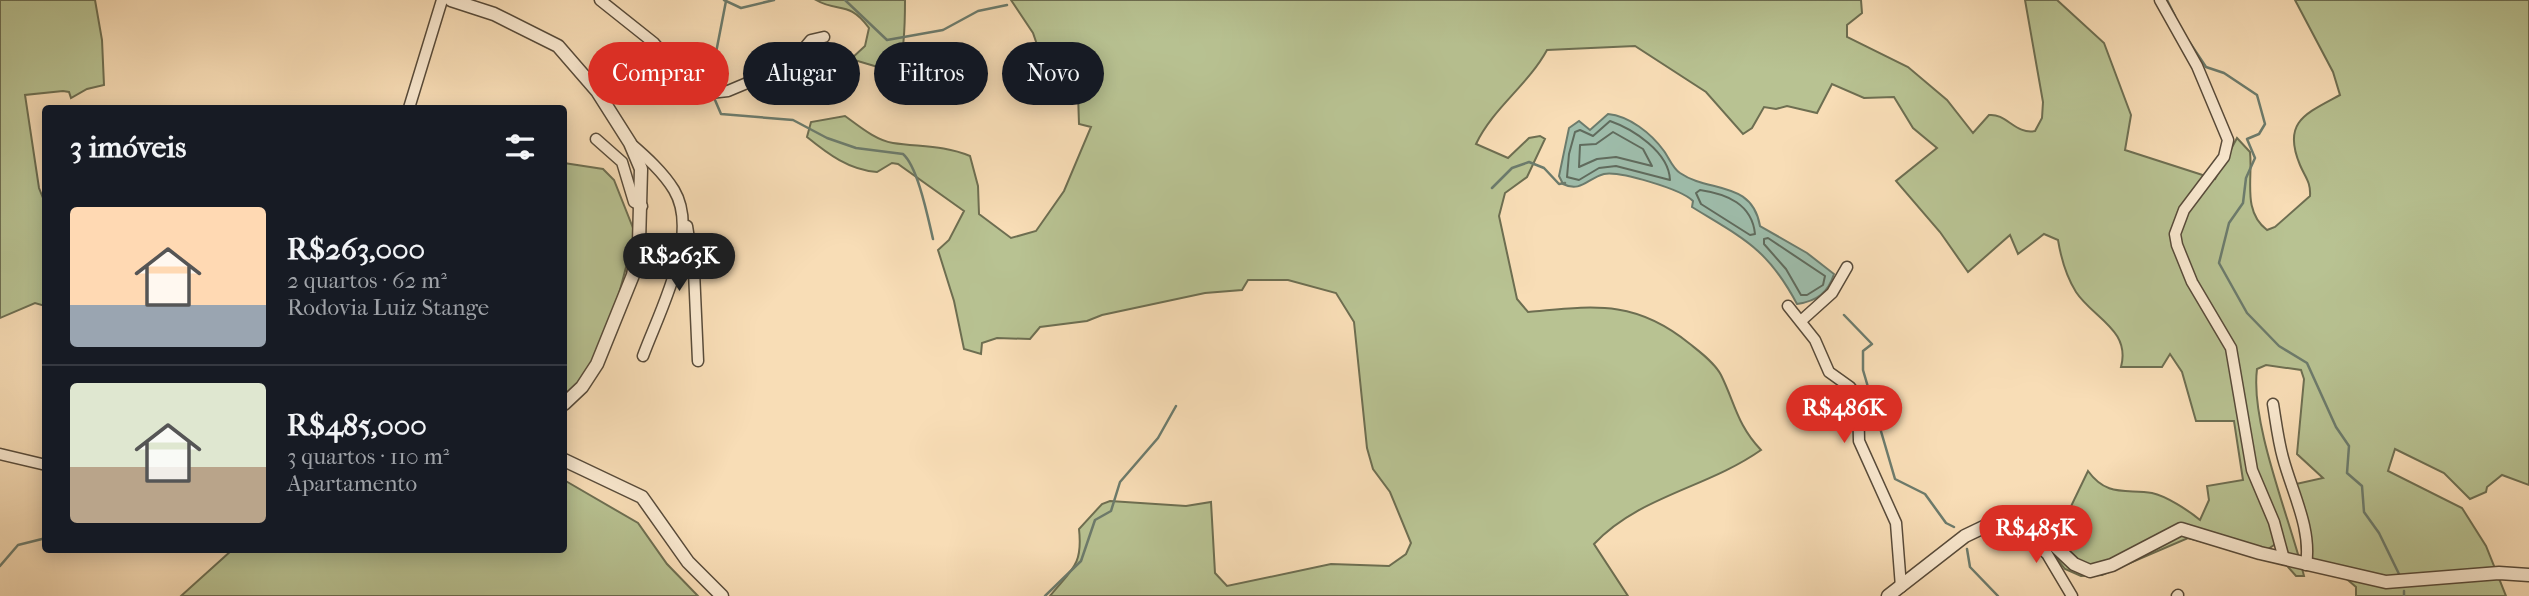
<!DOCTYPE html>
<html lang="pt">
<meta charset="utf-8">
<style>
body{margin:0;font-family:"IM FELL French Canon",serif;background:#242831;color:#f1f3f6;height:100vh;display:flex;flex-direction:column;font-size:26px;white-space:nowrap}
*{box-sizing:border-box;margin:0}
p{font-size:23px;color:#9ea1a6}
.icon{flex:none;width:38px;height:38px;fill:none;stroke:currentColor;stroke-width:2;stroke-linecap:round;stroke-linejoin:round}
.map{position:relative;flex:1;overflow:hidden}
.side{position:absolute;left:42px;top:105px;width:525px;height:448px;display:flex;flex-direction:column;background:#171b24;border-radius:7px;box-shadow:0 4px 18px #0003}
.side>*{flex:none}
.guide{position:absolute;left:588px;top:42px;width:665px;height:63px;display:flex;gap:14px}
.price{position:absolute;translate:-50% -60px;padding:0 16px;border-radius:24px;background:#d93025;color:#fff;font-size:23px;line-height:46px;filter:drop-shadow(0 2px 4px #0008)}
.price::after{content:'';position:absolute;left:50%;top:42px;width:21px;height:16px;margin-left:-10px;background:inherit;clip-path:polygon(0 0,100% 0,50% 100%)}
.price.on{background:#222;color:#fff}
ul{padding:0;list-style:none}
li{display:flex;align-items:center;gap:21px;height:175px;padding:0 28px}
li+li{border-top:2px solid #363941}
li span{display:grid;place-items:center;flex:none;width:196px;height:140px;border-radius:7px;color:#555}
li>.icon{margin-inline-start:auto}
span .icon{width:84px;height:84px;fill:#fffc;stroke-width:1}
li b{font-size:30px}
h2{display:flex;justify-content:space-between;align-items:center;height:84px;padding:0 28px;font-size:30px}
.tag{padding:0 24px;border-radius:32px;background:#171b24;box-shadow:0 4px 18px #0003;font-size:24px;line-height:63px}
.tag.on{background:#d93025;color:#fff}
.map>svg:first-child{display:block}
.green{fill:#b8c292;stroke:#6d6e51;stroke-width:2}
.water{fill:#9ebcaa;stroke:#6c7b6c;stroke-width:2}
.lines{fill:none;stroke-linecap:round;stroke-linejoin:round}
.shore{stroke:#606b5d;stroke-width:2}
.stream{stroke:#6c7b6c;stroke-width:2.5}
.minor-casing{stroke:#584b3a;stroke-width:13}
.tertiary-casing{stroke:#584b3a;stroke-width:15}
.minor{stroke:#fae9d0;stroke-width:10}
.tertiary{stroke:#fae9d0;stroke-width:12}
</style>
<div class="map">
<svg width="2529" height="596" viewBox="0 0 2529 596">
<rect width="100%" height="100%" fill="#f8ddb6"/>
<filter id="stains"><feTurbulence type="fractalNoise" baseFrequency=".00286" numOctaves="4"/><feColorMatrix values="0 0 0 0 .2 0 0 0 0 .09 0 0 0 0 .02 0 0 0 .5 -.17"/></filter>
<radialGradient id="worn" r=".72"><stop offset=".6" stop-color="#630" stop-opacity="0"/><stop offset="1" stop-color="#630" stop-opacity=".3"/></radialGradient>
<g class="green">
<path d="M0,0H95L102,40L104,85L87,89L71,98L69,92L63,91L25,95L39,188L45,203V306L35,303L0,318Z"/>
<path d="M816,0H905C905,18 905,50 899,65L881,68L851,59L865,46L869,28C849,0 838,13 816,0Z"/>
<path d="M1011,0H1861L1862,13L1847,25V37L1908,67L1947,100L1973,133L1989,115C2006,113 2016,135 2035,131L2042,118L2043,102L2025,0H2057L2104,43L2131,115L2125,150L2215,179L2237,138L2250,152C2253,179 2242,211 2267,230L2275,227L2310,196C2311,182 2305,177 2300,165C2282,122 2305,114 2340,95L2333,72L2295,0H2529V485L2502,475L2487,487L2486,492L2470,499L2444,473L2395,449L2388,471L2462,508L2486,546L2506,596H2356V587L2342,575L2314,571L2296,484L2323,478L2297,454L2304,379L2301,370L2266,365L2257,369C2250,423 2290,519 2304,576H2296L2288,567L2277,543L2258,556L2188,538L2102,575L2081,576L2065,569L2050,550L2088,471C2107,497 2125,489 2152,493C2166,496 2188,510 2200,520L2209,500L2207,486L2243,480L2234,421H2196L2182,372L2170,354L2162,367H2121C2131,330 2093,318 2076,292C2066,276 2061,258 2058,240L2044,234L2018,254L2010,235L1968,272L1940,232L1896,181L1937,148L1913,128L1894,97L1864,98L1832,84L1817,113L1787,106L1776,109L1764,107L1752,128L1743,134L1706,92L1635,46L1547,50C1528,85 1493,108 1476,144L1508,158L1529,138L1540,136L1545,139L1527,177L1505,193L1499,216L1517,299L1528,312C1594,306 1635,299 1690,344C1700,352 1715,363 1721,375C1735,403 1737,425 1761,450C1707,488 1639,496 1594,544L1628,596H1050C1072,569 1083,565 1079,529L1102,504L1110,501L1186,506L1211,502L1215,573L1227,586L1331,564L1389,566L1406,554L1411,543L1390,492L1373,469L1367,448L1354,322L1336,293L1288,280H1248L1242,290L1205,293L1102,315L1087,321L1040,327L1030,339L997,338L982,343L981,354L964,349L954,301L938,250L949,240L964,211L898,164L892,163L877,172C849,170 828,154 807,137L811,122L845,116C859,126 875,140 893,143C920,147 944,145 970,156L978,186L979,214L1011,238L1036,231L1064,191L1091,127L1079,124L1078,94L1070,79L1045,68L1033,33Z"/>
<path d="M564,163L603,169L614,180L635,233L600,366L564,406Z"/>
<path d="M564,480L638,523L667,564L698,596H181L232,550H564Z"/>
</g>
<path class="water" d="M1608,114C1629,116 1651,133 1664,151C1669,158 1673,169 1680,173C1709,193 1752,180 1760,226L1807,253L1834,274C1828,293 1817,301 1797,304C1767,248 1744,239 1692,207L1693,201C1681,189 1620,171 1604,174C1588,178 1581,193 1563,184L1559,176L1569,128L1579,121L1590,130Z"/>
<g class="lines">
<g class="shore">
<path d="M1610,121C1633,129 1669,152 1670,180L1616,166L1599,168L1579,180L1567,177L1569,154L1575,132L1580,130L1593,136Z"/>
<path d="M1613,132L1643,149L1652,166L1616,157L1597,159L1579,167L1580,145L1596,144Z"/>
<path d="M1700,190C1727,194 1752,204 1755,234L1750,235L1701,204L1696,193Z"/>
<path d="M1764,239L1768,238L1825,276L1823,285L1807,295H1801L1786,269L1764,244Z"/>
</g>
<g class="stream">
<path d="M724,0L741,8L774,0"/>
<path d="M845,0L887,40L943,30L978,11L1007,5"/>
<path d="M2167,0L2175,16"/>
<path d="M2188,40L2206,67L2224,73L2257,95L2265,124L2259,134L2247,139L2255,158L2246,178L2243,203L2229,223L2219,263L2247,313L2279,346L2307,363L2336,427L2349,446L2347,473L2362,486L2364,512L2379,533L2399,574"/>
<path d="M716,80L714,63L726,1"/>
<path d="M715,100L721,114L793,120L827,138L856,148L903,154C918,167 928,218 933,239"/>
<path d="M1492,188L1512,168L1529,162L1544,168L1559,184L1565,183"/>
<path d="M1844,315L1872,344L1863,351V370L1895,479L1925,494L1946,523L1954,527"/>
<path d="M1967,549L1970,567L1998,596"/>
<path d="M0,566L18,545L46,538"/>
<path d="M2404,591V596"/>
<path d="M1045,596L1081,561L1095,520L1111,511L1120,482L1158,438L1176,406"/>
</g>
<g class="minor-casing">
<g id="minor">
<path d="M600,0L654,43L690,83L710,93L728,91L790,65L811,40L824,37"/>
<path d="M2160,0L2197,66L2228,140L2224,157L2184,210L2175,234L2177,245L2192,282L2231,348L2252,470L2274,522L2284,559"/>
<path d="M409,108L442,0"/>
<path d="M596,139L622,162L634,202L642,206"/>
<path d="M630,143C646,157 663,172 674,190C701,235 659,312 643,356"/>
<path d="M687,226L694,271L698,361"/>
<path d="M1788,306L1815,340L1829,372L1850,387L1858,397L1859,441L1896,523L1901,587"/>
<path d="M1802,320L1832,293L1847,267"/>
<path d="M2273,404C2276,422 2278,440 2283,458C2292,492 2312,529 2306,565"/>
<path d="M0,454L46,465"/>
<path d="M2015,525L2047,554L2072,596"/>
<path d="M2177,596L2178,595"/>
</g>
</g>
<g class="tertiary-casing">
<g id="tertiary">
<path d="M451,0L494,14L558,46L597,91L630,143L641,169L639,243L633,275L597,364L582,387L564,404"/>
<path d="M564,460L642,497L688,562L722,596"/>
<path d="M1888,596L1965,536L1988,525L2001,522L2038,530L2074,564L2090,571L2112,565L2181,529L2260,553L2386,582L2499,573L2529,575"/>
</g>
</g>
<use href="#minor" class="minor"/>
<use href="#tertiary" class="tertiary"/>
</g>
<rect width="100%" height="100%" filter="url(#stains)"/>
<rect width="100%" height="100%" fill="url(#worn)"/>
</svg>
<b class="price on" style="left:679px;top:293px">R$263K</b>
<b class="price" style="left:1844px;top:445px">R$486K</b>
<b class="price" style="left:2036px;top:565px">R$485K</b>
<div class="guide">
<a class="tag on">Comprar</a>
<a class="tag">Alugar</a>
<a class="tag">Filtros</a>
<a class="tag">Novo</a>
</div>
<section class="side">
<h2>3 imóveis<svg class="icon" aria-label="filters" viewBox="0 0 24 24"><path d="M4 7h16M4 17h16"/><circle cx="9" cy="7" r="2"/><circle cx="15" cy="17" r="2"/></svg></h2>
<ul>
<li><span style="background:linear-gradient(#ffd9b3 70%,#9aa5b1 0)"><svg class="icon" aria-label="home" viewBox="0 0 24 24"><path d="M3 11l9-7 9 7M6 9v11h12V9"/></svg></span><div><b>R$263,000</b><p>2 quartos · 62 m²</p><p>Rodovia Luiz Stange</p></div></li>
<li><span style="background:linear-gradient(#dfe7d0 60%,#b9a48a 0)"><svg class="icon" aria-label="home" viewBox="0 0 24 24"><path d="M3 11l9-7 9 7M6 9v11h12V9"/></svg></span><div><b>R$485,000</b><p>3 quartos · 110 m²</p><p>Apartamento</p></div></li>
</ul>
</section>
</div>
